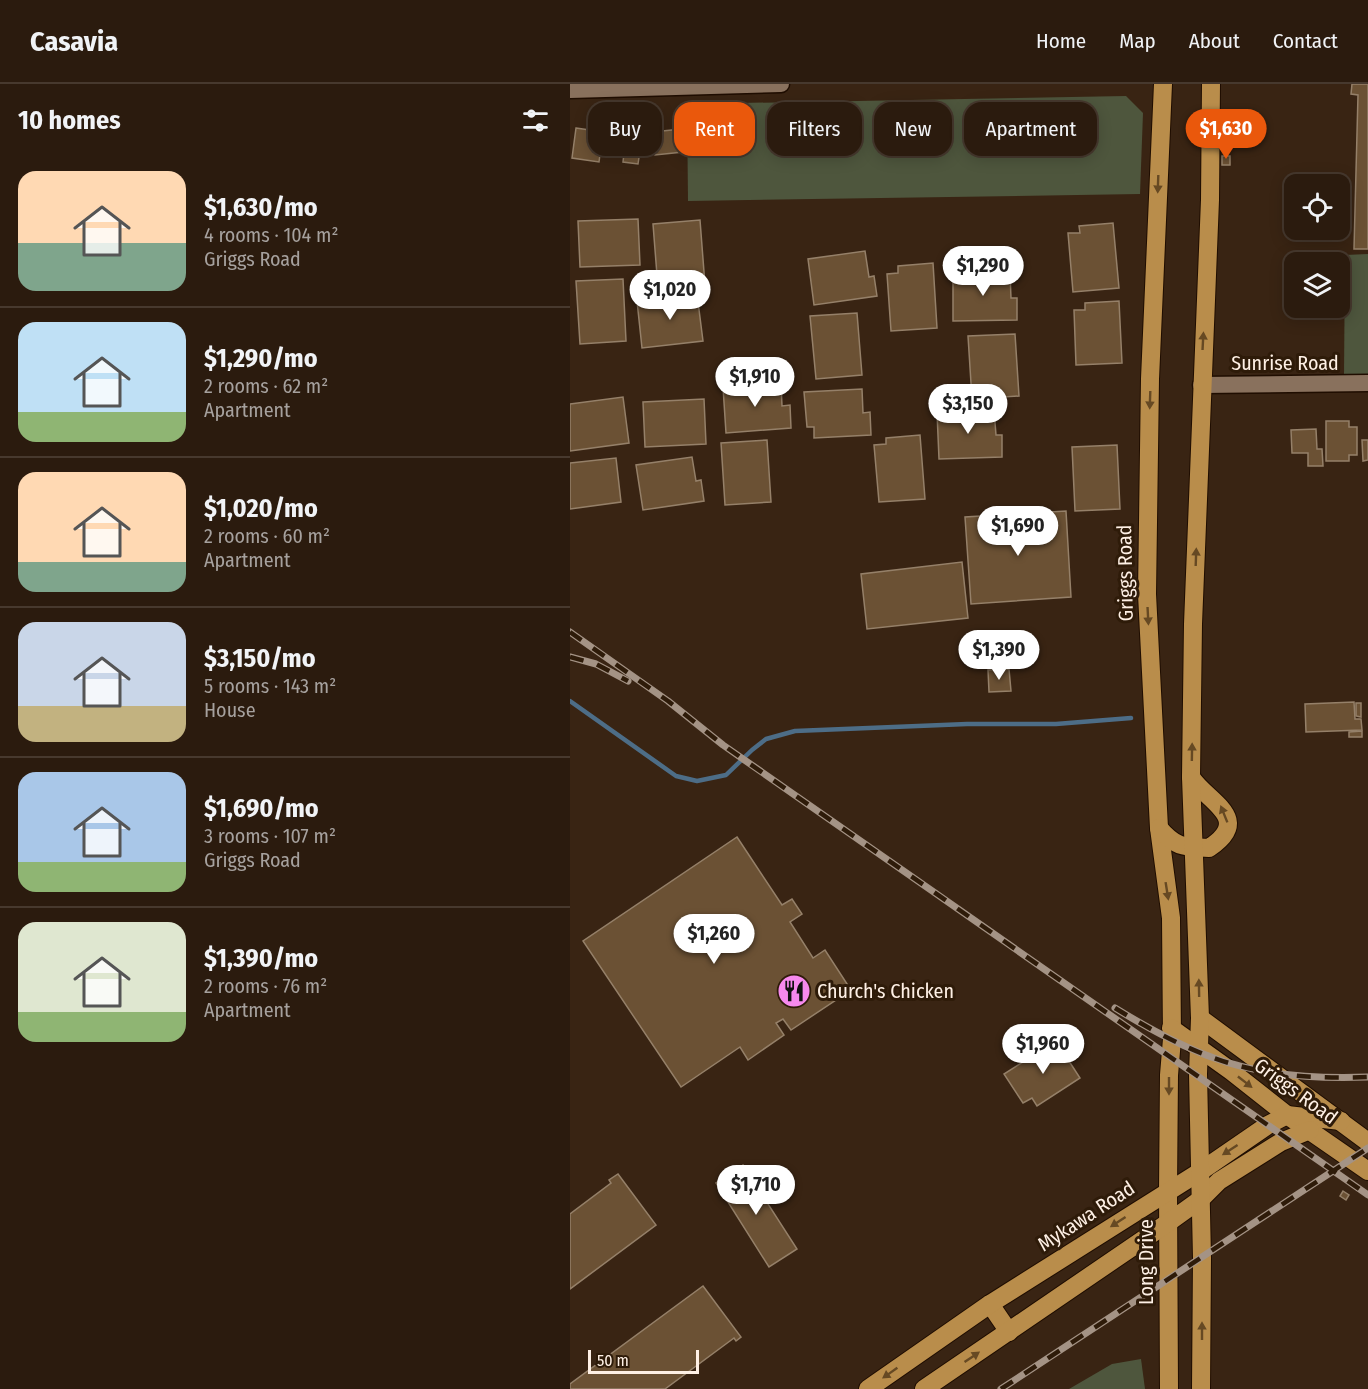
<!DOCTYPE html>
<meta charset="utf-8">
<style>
body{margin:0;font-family:"Fira Sans Condensed",sans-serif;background:#37281c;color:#f1f3f6;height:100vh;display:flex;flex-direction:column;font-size:22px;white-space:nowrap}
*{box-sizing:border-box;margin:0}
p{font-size:20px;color:#a6a19e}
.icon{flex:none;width:33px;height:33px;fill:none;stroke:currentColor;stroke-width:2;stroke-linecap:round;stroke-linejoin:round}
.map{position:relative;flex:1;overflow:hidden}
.drawer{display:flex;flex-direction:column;background:#2b1b0e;width:570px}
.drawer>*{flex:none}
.top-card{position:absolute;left:18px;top:18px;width:570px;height:54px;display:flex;gap:12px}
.controls{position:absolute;left:714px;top:90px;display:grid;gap:12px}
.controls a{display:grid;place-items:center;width:66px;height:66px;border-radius:12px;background:#2b1b0e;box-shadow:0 3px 15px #0003,0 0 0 2px #47392e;font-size:30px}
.scale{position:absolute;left:18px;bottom:15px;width:111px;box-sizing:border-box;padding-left:6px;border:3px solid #fef0e5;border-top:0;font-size:16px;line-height:21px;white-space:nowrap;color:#fef0e5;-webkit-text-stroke:4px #2e1b09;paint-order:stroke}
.price{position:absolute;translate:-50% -51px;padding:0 14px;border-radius:21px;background:#fff;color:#222;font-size:20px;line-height:39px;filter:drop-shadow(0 2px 3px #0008)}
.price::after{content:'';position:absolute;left:50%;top:36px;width:18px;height:14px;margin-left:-9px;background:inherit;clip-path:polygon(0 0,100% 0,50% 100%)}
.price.on{background:#ea580c;color:#fff}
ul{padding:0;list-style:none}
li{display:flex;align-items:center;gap:18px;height:150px;padding:0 18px}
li+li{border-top:2px solid #47392e}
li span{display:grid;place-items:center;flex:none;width:168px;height:120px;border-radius:18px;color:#555}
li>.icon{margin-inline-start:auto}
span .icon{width:72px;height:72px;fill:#fffc;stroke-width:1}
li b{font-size:26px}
h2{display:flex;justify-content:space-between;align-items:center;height:72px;padding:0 18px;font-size:26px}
.pill{padding:0 21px;border-radius:18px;background:#2b1b0e;box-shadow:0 3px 15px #0003,0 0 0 2px #47392e;font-size:21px;line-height:54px}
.pill.on{background:#ea580c;color:#fff}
header{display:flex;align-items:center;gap:36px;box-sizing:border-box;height:84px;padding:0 30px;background:#2b1b0e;border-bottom:2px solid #47392e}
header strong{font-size:28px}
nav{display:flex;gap:33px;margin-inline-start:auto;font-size:21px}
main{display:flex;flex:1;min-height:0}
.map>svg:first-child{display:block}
.green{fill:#4e563d}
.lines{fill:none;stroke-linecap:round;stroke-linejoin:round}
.stream{stroke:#4d6d87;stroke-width:4.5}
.building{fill:#6b5134;stroke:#958069;stroke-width:1.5}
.minor-casing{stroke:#1f0d00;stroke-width:19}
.major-casing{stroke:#1f0d00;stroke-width:20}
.minor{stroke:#89715d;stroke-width:16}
.major{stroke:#b98d4b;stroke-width:18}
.rail-casing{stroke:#a49385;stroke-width:7}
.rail{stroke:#2e1b09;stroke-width:4.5;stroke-dasharray:14;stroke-linecap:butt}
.oneway{fill:#664923}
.labels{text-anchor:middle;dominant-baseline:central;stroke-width:6;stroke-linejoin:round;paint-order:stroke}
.street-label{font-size:20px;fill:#fef0e5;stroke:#2e1b09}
.poi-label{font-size:20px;fill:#fef0e5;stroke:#2e1b09;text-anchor:start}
</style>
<header>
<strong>Casavia</strong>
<nav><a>Home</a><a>Map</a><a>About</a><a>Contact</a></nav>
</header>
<main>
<section class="drawer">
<h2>10 homes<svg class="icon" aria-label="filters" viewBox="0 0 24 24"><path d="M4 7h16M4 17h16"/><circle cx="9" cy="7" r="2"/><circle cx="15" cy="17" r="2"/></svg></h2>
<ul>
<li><span style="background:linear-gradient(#ffd9b3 60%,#7fa58c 0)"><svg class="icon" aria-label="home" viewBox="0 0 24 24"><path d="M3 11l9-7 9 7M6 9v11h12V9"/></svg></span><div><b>$1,630/mo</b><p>4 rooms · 104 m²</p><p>Griggs Road</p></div></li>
<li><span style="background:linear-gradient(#bfe0f5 75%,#8fb573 0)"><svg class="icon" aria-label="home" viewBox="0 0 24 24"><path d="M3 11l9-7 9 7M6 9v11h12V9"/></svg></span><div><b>$1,290/mo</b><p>2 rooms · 62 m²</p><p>Apartment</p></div></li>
<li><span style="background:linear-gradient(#ffd9b3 75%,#7fa58c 0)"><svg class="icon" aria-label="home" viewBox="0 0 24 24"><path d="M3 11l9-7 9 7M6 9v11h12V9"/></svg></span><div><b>$1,020/mo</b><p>2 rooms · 60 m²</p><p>Apartment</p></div></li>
<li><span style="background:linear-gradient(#c9d6e8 70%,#c2b280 0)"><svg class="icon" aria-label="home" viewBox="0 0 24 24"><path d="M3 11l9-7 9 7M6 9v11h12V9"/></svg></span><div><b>$3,150/mo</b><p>5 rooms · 143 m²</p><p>House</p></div></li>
<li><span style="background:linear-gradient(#a9c7e8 75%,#8fb573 0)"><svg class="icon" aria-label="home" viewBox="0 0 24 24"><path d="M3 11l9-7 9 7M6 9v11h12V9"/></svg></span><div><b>$1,690/mo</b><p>3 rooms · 107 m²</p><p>Griggs Road</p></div></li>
<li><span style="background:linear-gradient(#dfe7d0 75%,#8fb573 0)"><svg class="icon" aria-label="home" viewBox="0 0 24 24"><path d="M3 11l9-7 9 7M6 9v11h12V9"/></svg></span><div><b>$1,390/mo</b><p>2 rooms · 76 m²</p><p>Apartment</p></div></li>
</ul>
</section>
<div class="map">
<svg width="798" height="1305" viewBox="0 0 798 1305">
<rect width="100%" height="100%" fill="#392413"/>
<g class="green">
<path d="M556,12L573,29L570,110L118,117L117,20Z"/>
<path d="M798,170V291H774L775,171Z"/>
<path d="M571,1275L575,1305H499L542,1280Z"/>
</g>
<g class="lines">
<path class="stream" d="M0,617L106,692L127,697L156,691L182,666L196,655L225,647L397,640H486L561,634"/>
</g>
<g class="building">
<path d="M782,0H798V165H784L788,11L781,10Z"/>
<path d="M44,42L73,47L68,80L53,78L54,69L40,67Z"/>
<path d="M6,44L33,48L29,78L2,74Z"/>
<path d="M111,45L113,68L85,71L83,48Z"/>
<rect x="652" y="72" width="8" height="9"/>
<path d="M68,135L70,181L10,183L8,137Z"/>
<path d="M130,136L135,201L88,204L83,140Z"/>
<path d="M543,139L549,204L503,208L498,149H510L509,142Z"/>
<path d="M295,167L299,193L304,192L307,212L244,221L238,175Z"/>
<path d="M363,179L367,244L321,247L317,190L328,189V182Z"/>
<path d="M383,189H440L441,214H447V236L383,237Z"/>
<path d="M53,195L56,257L10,260L6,197Z"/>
<path d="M127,210L133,257L72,264L67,217Z"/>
<path d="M549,217L552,279L506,281L504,226H515V219Z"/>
<path d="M287,229L292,291L246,295L240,232Z"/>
<path d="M445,250L449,312L402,315L398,252Z"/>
<path d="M211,299L212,322L220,321L221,344L156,349L153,303Z"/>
<path d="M292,305L293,329L300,328L301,351L244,354V343H237L234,308Z"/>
<path d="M53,313L59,359L0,367V320Z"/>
<path d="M134,315L136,360L75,363L73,318Z"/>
<path d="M424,326L426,351H432V373L369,375L367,328Z"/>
<path d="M756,337H779V343H787V371H779V377H756Z"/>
<path d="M746,345L747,365H752L753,382H738V369H722L721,346Z"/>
<path d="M350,351L355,415L309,418L304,361L316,360V354Z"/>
<path d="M197,356L201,418L155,421L151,359Z"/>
<path d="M792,356H798V376L793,377Z"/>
<path d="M547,361L550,425L505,427L502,363Z"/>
<path d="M122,373L126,397L131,396L134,417L73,426L66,381Z"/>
<path d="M46,374L51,418L0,425V379Z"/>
<path d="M496,427L501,513L401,520L395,433Z"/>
<path d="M392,478L398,534L297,545L291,490Z"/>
<path d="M439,585L441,607L419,608L418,586Z"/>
<path d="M784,618L785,635H791L792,646L736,648L735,620Z"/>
<path d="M786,619H791V633L786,632Z"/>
<path d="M792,647V653H779V648Z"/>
<path d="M167,753L212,821L222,815L232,830L220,838L243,874L255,866L281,906L221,946L213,935L206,939L214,951L178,976L170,963L111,1003L13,857Z"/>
<path d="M486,957L510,994L467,1022L462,1014L453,1019L434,990Z"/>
<path d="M173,1081L227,1165L199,1183L146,1099Z"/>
<path d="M48,1090L86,1141L0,1205V1130L41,1099L39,1096Z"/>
<path d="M773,1107L779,1111L776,1116L770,1112Z"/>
<path d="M133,1202L171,1253L166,1257L164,1254L95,1305H0V1300Z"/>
</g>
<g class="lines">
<g class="minor-casing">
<g id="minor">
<path d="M0,6L211,0"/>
<path d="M631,301L798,299"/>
</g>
</g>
<g class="major-casing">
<g id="major">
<path d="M593,0L580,295L577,510L589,744L601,834L602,955L599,991L598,1106L599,1305"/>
<path d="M589,744C606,764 614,763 639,764C684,734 637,718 621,693"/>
<path d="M630,934L798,1058"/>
<path d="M601,944L661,987L717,1031L798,1087"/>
<path d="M420,1220L439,1248"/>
<path d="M298,1305L420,1220L631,1087L698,1041L717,1031L771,1037"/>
<path d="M354,1305L599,1138L631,1115L649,1097L711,1058L740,1046"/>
<path d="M631,1305L632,1174L628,990L630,934L621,693L623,540L640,116L641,0"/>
</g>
</g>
<use href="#minor" class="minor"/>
<use href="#major" class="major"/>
<g class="rail-casing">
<g id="rail">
<path d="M0,548L98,617L153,661L798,1111"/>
<path d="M0,573L26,580L58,597"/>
<path d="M545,924C576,943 610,962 644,974C693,992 746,995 798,993"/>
<path d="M431,1305L798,1064"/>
</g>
</g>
<use href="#rail" class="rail"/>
</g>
<defs><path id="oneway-solid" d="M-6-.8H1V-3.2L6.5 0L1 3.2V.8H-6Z" transform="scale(1.5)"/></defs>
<g class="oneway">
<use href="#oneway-solid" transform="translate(588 100) rotate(92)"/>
<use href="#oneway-solid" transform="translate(633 257) rotate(-87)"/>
<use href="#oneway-solid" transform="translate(580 316) rotate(92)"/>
<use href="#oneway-solid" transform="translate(626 473) rotate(-88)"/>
<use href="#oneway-solid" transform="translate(578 532) rotate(87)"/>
<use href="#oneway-solid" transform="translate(622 668) rotate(-89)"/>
<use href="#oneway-solid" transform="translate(654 730) rotate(-112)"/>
<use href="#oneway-solid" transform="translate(597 807) rotate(81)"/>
<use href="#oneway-solid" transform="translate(629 904) rotate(-91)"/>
<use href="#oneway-solid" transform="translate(675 998) rotate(38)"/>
<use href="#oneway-solid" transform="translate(599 1002) rotate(90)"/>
<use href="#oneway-solid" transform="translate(660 1066) rotate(147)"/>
<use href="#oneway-solid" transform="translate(548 1138) rotate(147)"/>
<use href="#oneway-solid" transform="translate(632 1247) rotate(-90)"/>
<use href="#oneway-solid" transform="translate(402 1273) rotate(-34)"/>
<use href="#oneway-solid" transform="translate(320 1289) rotate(145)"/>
</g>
<defs>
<g id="restaurant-disc" transform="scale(1.725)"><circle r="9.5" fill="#f689ed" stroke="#2e1b09"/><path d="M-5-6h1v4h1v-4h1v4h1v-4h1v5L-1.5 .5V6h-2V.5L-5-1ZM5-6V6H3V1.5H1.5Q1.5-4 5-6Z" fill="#111"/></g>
</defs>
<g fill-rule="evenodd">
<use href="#restaurant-disc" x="224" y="907"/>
</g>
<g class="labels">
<g class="street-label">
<text x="715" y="279">Sunrise Road</text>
<text transform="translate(555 489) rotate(-91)">Griggs Road</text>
<text transform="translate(726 1007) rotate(36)">Griggs Road</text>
<text transform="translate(516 1132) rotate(-33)">Mykawa Road</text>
<text transform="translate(576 1178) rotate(-90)">Long Drive</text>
</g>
<g class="poi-label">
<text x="247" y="907">Church's Chicken</text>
</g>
</g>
</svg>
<div class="controls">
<a><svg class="icon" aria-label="locate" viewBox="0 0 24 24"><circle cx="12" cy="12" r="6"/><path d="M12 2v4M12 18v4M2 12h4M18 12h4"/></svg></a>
<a><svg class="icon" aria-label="layers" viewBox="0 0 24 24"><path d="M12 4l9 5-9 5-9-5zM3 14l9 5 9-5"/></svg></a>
</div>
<div class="scale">50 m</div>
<b class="price on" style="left:656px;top:76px">$1,630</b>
<b class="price" style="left:413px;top:213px">$1,290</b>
<b class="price" style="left:100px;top:237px">$1,020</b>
<b class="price" style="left:185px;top:324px">$1,910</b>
<b class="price" style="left:398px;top:351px">$3,150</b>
<b class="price" style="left:448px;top:473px">$1,690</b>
<b class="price" style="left:429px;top:597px">$1,390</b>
<b class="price" style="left:144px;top:881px">$1,260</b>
<b class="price" style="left:473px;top:991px">$1,960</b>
<b class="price" style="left:186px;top:1132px">$1,710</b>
<div class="top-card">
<a class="pill">Buy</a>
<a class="pill on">Rent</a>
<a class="pill">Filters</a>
<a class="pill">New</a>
<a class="pill">Apartment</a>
</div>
</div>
</main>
